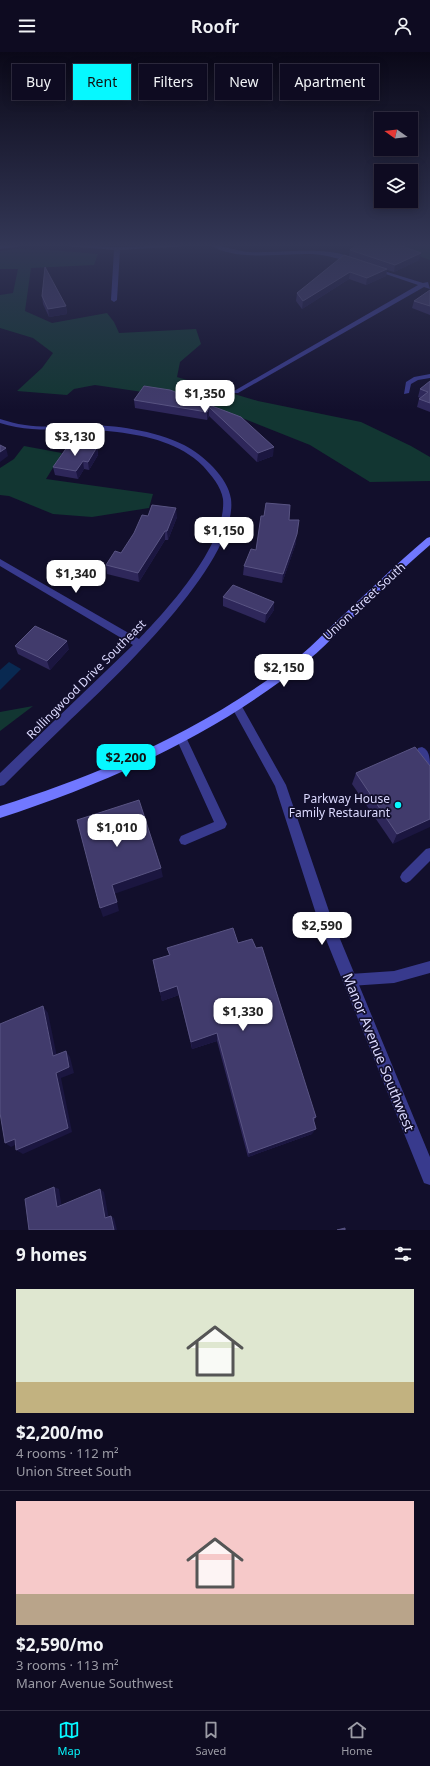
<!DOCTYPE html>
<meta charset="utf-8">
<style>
body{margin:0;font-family:"Noto Sans",sans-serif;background:#1c192e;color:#f1f3f6;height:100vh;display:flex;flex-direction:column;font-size:15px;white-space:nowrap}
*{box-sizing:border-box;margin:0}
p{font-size:13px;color:#9b9ba5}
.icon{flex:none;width:22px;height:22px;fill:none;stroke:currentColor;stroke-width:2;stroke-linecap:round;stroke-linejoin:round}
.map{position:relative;height:1178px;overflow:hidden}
.panel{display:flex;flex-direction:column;background:#0e0b21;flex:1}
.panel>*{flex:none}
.guide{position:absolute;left:12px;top:12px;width:406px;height:36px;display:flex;gap:8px}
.needle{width:26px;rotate:284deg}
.fabs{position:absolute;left:374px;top:60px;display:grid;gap:8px}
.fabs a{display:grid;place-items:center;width:44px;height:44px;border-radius:0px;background:#0e0b21;box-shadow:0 2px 10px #0003,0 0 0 1px #2e2b3f;font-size:20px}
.price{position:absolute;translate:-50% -34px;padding:0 9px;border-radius:8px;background:#fff;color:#222;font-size:13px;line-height:26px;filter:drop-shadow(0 1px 2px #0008)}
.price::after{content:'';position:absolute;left:50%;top:24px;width:12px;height:9px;margin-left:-6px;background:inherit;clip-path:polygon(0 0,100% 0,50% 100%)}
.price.active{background:#06f8ff;color:#111}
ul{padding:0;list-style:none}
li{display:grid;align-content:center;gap:8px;height:212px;padding:0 16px}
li+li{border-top:1px solid #2e2b3f}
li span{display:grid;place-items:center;height:124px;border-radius:0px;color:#555}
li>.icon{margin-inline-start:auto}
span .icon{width:72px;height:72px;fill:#fffc;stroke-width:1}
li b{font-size:17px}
h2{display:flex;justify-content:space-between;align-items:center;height:48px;padding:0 16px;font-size:17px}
.tag{padding:0 14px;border-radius:0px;background:#0e0b21;box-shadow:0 2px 10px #0003,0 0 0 1px #2e2b3f;font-size:14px;line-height:36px}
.tag.active{background:#06f8ff;color:#111}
header{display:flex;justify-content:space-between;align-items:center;height:52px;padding:0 16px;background:#0e0b21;font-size:18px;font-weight:600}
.dock{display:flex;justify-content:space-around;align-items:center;height:56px;border-top:1px solid #2e2b3f;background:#0e0b21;font-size:11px;color:#9b9ba5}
.dock a{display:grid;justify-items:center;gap:2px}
.dock .active{color:#06f8ff}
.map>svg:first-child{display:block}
.green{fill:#123632}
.water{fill:#092951}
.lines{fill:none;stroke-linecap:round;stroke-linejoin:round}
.service{fill:#383a8d;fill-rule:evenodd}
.minor{fill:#383a8d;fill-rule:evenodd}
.secondary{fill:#7178ff;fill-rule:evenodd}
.wall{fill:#2e275a}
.shaded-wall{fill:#1b1640}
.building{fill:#413b6c;stroke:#595483}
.poi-dot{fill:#06f8ff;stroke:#120f2c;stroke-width:1.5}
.labels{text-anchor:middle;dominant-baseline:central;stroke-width:3.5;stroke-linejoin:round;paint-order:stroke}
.street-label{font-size:12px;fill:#dcdaff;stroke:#120f2c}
.poi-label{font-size:12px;fill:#dcdaff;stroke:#120f2c;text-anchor:end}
.near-street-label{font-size:14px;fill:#dcdaff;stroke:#120f2c}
</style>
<header><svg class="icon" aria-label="menu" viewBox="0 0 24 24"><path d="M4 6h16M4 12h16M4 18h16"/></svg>Roofr<svg class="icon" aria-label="person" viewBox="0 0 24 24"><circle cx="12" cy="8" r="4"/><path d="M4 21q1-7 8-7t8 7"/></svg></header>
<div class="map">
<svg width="430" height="1178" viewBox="0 0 430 1178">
<rect width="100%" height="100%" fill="#120f2c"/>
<g class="green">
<path d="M388,193H430V208Z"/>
<path d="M15,197L50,198L98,202L94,213L31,216L25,259L52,271L107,261L114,270L119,281L196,277L201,292L180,310L177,325L258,349L361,370L411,394L430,405V429L370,430L310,393L197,348L95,333L74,337L67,343L17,339L42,316L53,301L33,286L0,276V243L13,241L18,217H0V199Z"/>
<path d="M24,394L62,401L46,427L153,442L149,456L92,465L53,462L9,444L0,443V416L14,407Z"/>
<path d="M33,654L0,679V660Z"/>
</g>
<path class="water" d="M9,610L21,617L0,638V618Z"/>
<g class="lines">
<g class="service">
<path d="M430,322V326L418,328L411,332L409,341L404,342L406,330L414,325Z"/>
<path d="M181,682L185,683L227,772L225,776L185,793L181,792L179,788L181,784L214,770L176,686L177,683Z"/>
<path d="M422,695C430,698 430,708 430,716L426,715L417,699L418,696Z"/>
<path d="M430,796V809L410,829L406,831L402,829L400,825L402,821L426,797Z"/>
<path d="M430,909V921L394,931L350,934L346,932L344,928L346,924L350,922L394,919Z"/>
</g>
<g class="minor">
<path d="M0,193H29L0,197Z"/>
<path d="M54,193L117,195L205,193L120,198L117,248L114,250L111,248L114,198Z"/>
<path d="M210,193C223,193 236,199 249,200C278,202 333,192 357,209L354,211C340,207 327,203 312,202C281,201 237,210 210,193Z"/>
<path d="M371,215L423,231L428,230L430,237L424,235L238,341H234V339L418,233L371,217Z"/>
<path d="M0,367C8,369 16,372 25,373C44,376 63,374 82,373C116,373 153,378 184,393C203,403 228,425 231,447C239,512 108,632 63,675C43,694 24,713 4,733L0,734V721L133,593L0,514V507L139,587C168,557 227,492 223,447C221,434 211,423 203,414C180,391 148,384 117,380C78,375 39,383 0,371Z"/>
<path d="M236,650L240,651L286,733L331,865L430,1105V1133L424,1131L317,865L275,734L231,654L232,651Z"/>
</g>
<path class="secondary" d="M430,485V493C399,519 372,548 342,576C331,587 320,599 307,609C216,682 111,730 0,766V754C108,720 211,674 301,603C313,593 324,581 336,570C366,542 395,513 427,486Z"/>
</g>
<g class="wall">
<path d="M350,198L419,208L394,220L387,218L386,224L366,233L349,227L302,257L296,249L297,241L349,205Z"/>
<path d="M430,238V263L412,256L414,249Z"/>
<path d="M42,244L66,254L67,262L49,265L43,252Z"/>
<path d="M430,329V360L417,355L419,347L420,346L418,345L420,337Z"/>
<path d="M144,334L241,365L273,404L257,410L209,364L207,368L135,356L134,348Z"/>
<path d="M97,395L98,403L89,418L84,417L78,427L55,423L53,415Z"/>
<path d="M148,464L177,465L168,488H165L139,530L107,522L106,513L121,501Z"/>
<path d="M289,468L296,491L282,531L243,523L244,514L256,498Z"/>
<path d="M223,545L274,550V558L265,571L223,554Z"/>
<path d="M15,594L69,597L50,618L18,602Z"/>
<path d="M430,714L393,792L352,732L356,721Z"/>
<path d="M238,891L256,896L316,1065L314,1069L312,1082L248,1105L217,989L192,997L179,943L162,949L153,908L169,903L167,896Z"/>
</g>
<g class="shaded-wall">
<path d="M421,201L419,208L394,220L395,213Z"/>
<path d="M387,217L386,224L366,233L367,226Z"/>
<path d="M350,220L349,227L302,257L303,249Z"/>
<path d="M66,254L67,262L49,265L48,257Z"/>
<path d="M209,355V364L207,368V360Z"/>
<path d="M97,395L98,403L89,418L88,410Z"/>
<path d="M274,395L273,404L257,410L258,401Z"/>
<path d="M6,396L8,404L0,410V400Z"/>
<path d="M83,409L84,417L78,427L76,419Z"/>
<path d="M176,456L177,465L168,488L167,479Z"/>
<path d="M165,479V488L139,530L138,521Z"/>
<path d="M297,482L296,491L282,531L283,522Z"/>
<path d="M274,550V558L265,571L266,562Z"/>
<path d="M67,589L69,597L50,618L47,609Z"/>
<path d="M430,767V775L393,792L397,782Z"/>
<path d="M161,816L163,825L114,842L112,833Z"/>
<path d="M117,850L119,859L103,865L100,856Z"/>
<path d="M177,934L179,943L162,949L160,940Z"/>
<path d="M43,954L48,961L58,1010L53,1004Z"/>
<path d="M217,981V989L192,997L191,990Z"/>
<path d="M66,999L70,1005L74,1021L61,1026L72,1080L23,1102L16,1098L56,1021Z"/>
<path d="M316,1077L312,1082L248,1105L249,1101Z"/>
<path d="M15,1087L21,1090L11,1095L5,1091Z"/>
<path d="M54,1135L59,1137L62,1157L57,1155Z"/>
<path d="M100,1137L104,1140L109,1168L105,1166Z"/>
<path d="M111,1164L114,1166L117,1178H114Z"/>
</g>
<g class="building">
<path d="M356,193H399L421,201L395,213L350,198Z"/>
<path d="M344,203L387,217L367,226L350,220L303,249L297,241Z"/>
<path d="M45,215L66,254L48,257L42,244Z"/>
<path d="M430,238V254L414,249Z"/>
<path d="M430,329V351L419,347L428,340L420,337Z"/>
<path d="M144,334L170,338L241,365L274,395L258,401L209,355L207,360L134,348Z"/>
<path d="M70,391L97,395L88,410L83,409L76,419L53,415Z"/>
<path d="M0,393L6,396L0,400Z"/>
<path d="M266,451L290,453L289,468H299L297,482L283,522L244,514L251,497L256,498L261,464H264Z"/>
<path d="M152,453L176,456L167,479H165L138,521L106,513L115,499L121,501L134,481L142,463L148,464Z"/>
<path d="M233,533L274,550L266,562L223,545Z"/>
<path d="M35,574L67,589L47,609L15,594Z"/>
<path d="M415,695L430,714V767L397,782L356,721Z"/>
<path d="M139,748L161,816L112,833L117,850L100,856L77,768Z"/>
<path d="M233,876L238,891L252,887L256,896L262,895L316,1065L313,1066L316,1077L249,1101L217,981L191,990L177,934L160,940L153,908L170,903L167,896Z"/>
<path d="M43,954L53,1004L66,999L69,1015L56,1021L68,1076L16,1098L15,1087L5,1091L0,1061V972Z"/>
<path d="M54,1135L57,1155L100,1137L105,1166L111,1164L114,1178H29L25,1147Z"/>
<path d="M345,1176V1178H337Z"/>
</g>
<linearGradient id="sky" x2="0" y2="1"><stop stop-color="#0a0818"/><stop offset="0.54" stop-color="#333756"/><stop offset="1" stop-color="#333756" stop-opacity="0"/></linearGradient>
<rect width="430" height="358" fill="url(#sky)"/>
<circle class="poi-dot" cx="398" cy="753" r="4"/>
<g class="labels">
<g class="street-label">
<text transform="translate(364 549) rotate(-43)">Union Street South</text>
<text transform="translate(86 627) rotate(-45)">Rollingwood Drive Southeast</text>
</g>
<g class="poi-label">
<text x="390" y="746">Parkway House<tspan x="390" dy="14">Family Restaurant</tspan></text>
</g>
<g class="near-street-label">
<text transform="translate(379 1000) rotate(68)">Manor Avenue Southwest</text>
</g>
</g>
</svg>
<div class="fabs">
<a><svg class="needle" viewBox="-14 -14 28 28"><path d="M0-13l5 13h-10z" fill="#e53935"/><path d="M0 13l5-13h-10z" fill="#9b9ba5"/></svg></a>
<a><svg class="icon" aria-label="layers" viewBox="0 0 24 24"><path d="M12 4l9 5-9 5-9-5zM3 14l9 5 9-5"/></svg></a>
</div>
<b class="price" style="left:205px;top:362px">$1,350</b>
<b class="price" style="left:75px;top:405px">$3,130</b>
<b class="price" style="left:224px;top:499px">$1,150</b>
<b class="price" style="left:76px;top:542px">$1,340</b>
<b class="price" style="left:284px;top:636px">$2,150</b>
<b class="price active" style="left:126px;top:726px">$2,200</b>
<b class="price" style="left:117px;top:796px">$1,010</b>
<b class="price" style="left:322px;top:894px">$2,590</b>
<b class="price" style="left:243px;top:980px">$1,330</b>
<div class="guide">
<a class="tag">Buy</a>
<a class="tag active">Rent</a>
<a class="tag">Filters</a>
<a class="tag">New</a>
<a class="tag">Apartment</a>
</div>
</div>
<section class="panel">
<h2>9 homes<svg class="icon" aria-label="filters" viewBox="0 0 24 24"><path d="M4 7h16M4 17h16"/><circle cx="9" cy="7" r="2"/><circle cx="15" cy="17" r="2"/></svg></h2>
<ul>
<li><span style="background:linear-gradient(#dfe7d0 75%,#c2b280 0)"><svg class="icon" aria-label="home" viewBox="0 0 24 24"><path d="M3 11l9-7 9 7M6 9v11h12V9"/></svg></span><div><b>$2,200/mo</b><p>4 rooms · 112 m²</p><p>Union Street South</p></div></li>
<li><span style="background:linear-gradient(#f6c9c9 75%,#b9a48a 0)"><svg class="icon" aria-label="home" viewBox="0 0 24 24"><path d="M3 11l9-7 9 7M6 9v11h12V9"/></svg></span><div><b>$2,590/mo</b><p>3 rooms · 113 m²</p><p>Manor Avenue Southwest</p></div></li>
</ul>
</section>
<nav class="dock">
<a class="active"><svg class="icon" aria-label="map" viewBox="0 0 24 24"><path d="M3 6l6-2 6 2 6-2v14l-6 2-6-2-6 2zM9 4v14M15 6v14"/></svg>Map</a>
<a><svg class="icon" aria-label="saved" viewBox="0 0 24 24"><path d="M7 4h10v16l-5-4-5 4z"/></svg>Saved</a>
<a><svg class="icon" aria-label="home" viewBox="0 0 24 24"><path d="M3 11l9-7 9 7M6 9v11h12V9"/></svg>Home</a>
</nav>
